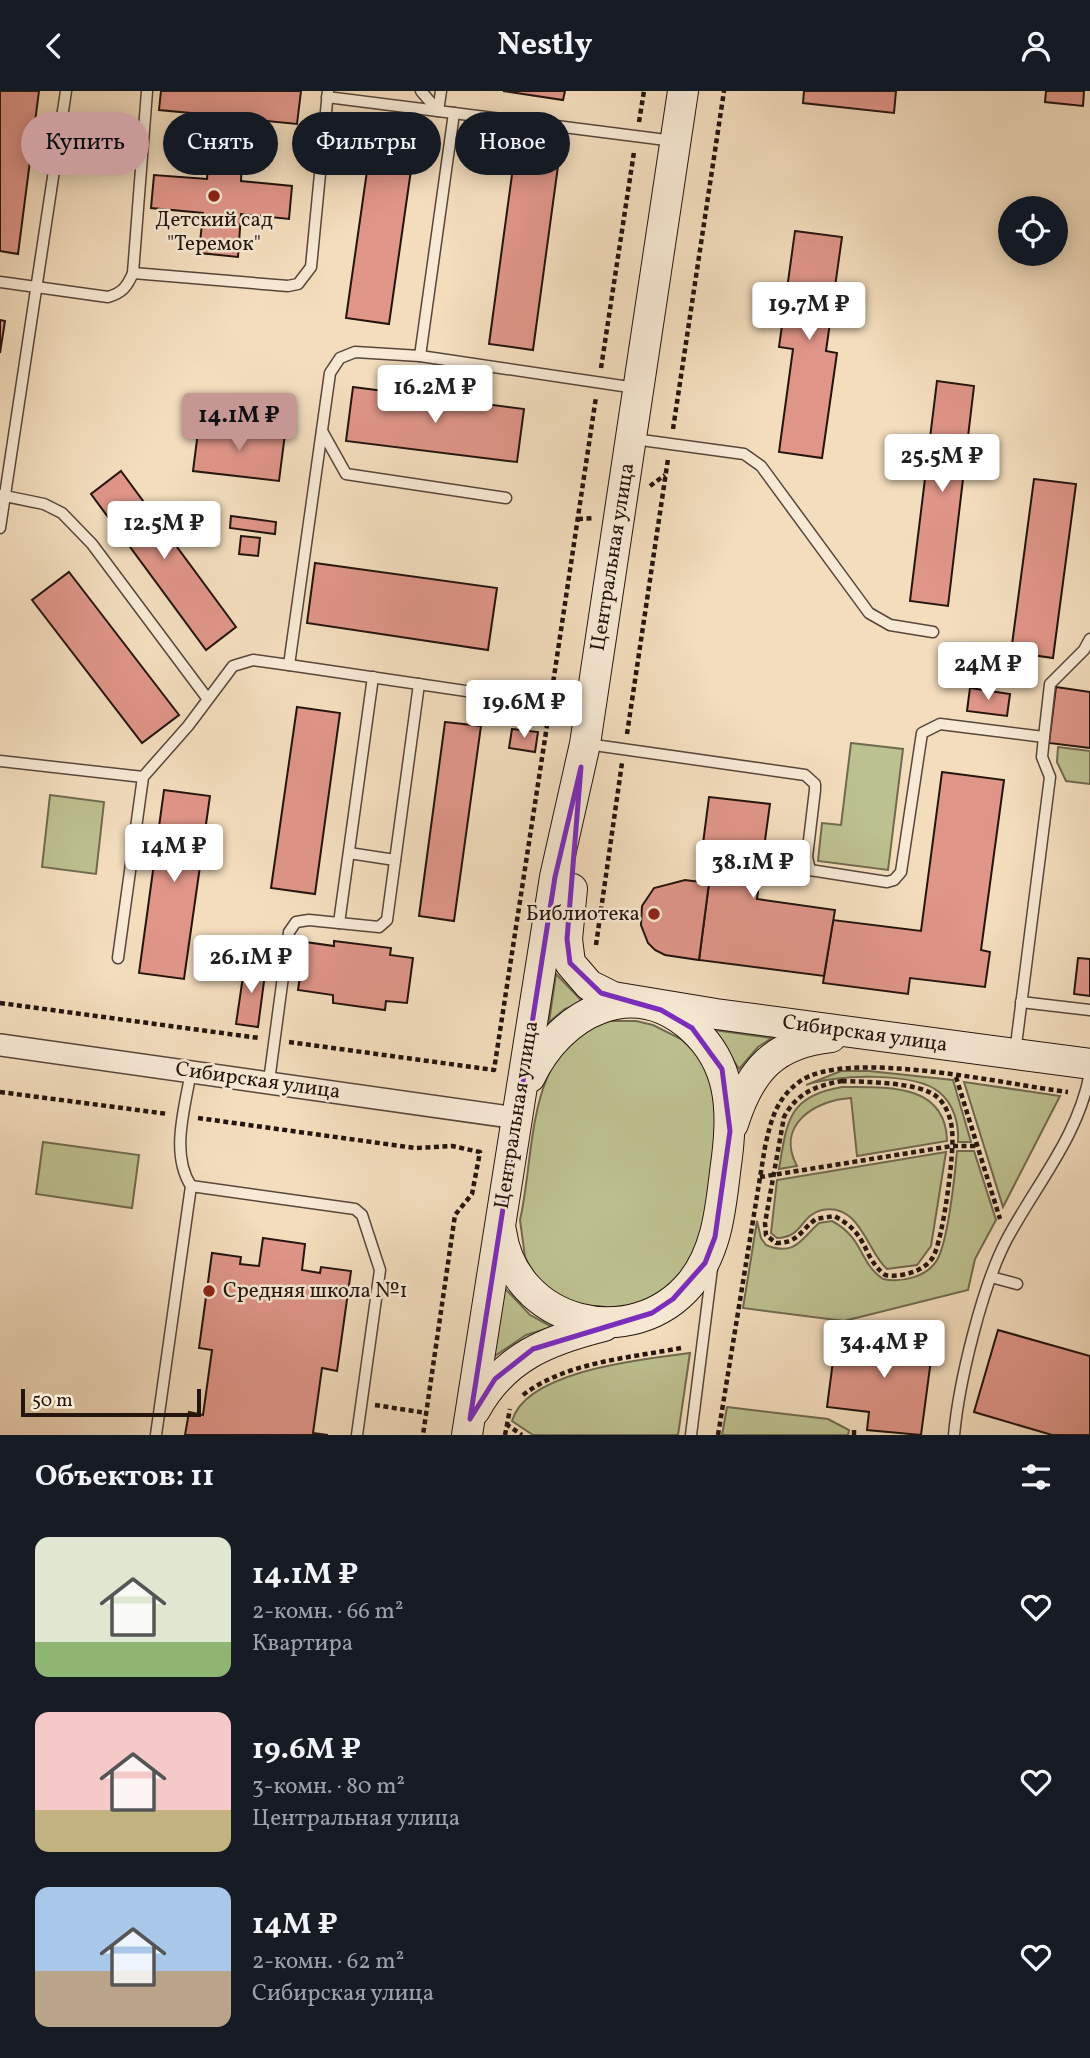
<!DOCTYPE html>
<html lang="ru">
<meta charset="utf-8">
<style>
body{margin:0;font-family:Vollkorn,serif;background:#242831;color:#f1f3f6;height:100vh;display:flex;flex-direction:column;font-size:26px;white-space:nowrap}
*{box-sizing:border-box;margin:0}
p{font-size:23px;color:#9ea1a6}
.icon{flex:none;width:38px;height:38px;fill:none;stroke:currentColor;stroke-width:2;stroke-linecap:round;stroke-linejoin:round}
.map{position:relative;height:1344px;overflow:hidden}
.sheet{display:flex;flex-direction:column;background:#171b24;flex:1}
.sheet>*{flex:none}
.guide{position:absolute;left:21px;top:21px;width:700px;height:63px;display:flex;gap:14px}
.tools{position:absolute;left:998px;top:105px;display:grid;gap:14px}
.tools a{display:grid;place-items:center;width:70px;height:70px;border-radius:50%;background:#171b24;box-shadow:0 4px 18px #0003;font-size:35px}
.scale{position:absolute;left:21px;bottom:18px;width:180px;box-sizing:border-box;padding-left:7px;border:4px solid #23140e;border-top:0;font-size:19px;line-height:24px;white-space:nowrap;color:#23140e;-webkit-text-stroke:5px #f7e9d4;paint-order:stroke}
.price{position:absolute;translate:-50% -60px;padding:0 16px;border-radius:7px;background:#fff;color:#222;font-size:23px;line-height:46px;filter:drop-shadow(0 2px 4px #0008)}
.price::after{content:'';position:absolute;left:50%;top:42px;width:21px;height:16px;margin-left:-10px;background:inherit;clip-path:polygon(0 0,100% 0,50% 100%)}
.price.on{background:#c59692;color:#111}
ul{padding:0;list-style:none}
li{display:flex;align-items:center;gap:21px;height:175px;padding:0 35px}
li span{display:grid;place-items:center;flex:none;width:196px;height:140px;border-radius:14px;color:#555}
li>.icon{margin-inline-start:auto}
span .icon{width:84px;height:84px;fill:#fffc;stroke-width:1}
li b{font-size:30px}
h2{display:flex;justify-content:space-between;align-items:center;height:84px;padding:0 35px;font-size:30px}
.pill{padding:0 24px;border-radius:32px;background:#171b24;box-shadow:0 4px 18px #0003;font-size:24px;line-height:63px}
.pill.on{background:#c59692;color:#111}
header{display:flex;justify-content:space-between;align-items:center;height:91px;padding:0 35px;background:#171b24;font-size:32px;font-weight:700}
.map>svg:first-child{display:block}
.green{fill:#bdc08f;stroke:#706a4e;stroke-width:2}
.building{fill:#df9588;stroke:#23140e;stroke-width:2}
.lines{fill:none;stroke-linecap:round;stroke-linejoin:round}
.lane-casing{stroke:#57463a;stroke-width:13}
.street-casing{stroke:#57463a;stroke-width:24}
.secondary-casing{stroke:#23140e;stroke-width:32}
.path{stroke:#23140e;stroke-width:4.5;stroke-dasharray:5 3.5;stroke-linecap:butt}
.lane{stroke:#f7e9d4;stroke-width:10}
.street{stroke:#f7e9d4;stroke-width:21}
.secondary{stroke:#f7e9d4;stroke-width:30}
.marked{fill:none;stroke:#7b2cbf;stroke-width:5;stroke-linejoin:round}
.poi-dot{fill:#8f2418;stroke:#f7e9d4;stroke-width:2.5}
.labels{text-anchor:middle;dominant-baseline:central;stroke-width:5;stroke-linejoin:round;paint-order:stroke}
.poi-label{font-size:21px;fill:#23140e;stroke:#f7e9d4}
.street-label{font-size:21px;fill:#23140e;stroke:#f7e9d4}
</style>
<header><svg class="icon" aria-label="back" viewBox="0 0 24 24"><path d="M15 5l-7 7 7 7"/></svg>Nestly<svg class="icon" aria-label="person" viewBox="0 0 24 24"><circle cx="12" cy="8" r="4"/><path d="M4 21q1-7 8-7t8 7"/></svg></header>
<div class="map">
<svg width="1090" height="1344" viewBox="0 0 1090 1344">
<rect width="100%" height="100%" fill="#f3ddbd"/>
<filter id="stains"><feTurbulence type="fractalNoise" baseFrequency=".00286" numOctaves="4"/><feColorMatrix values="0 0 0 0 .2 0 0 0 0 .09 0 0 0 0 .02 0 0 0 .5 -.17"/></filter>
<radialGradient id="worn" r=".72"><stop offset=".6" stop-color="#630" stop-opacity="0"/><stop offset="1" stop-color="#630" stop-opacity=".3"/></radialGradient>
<g class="green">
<path d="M851,652L903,658L888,779L818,770L822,732L841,734Z"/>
<path d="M1058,656L1090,660V693L1066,690L1057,671Z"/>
<path d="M50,704L104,711L96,783L42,776Z"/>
<path d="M556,883L583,911L565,918L549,931Z"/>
<path d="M609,930H636L653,934L681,948L693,959L709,982L719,1016L703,1142L683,1189L622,1222L561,1211L534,1184L525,1166L520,1129C536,1061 524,953 609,930Z"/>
<path d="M714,939L772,947L758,956L739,978Z"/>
<path d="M841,980H869L953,989L971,1051H958C959,1033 954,1013 939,1001C915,981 835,983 806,994Z"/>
<path d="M964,991L1060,1005L1003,1116Z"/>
<path d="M842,996C887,996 946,992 947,1050L857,1065L851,1007C815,1009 775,1034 797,1075L779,1078C787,1030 788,1005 842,996Z"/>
<path d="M43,1051L139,1064L132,1117L36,1103Z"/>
<path d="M957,1060H974L996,1129L975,1168L968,1199L844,1230L743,1217L757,1130L761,1147L766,1154C795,1166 801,1148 819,1132L832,1130C864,1147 859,1172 883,1188C901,1192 927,1186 937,1169C948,1151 955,1083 957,1060Z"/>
<path d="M946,1061L931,1155L917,1174L887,1178C867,1161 860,1111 822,1119C800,1124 803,1147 777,1147L771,1142L777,1089Z"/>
<path d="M499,1191L530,1224L552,1236L526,1244L489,1269Z"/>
<path d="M690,1262L678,1344H533L512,1330C526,1279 645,1268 690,1262Z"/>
<path d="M727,1316L828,1328L849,1339L848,1344H722Z"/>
</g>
<g class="building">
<path d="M0,0H39L18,163L0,160Z"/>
<path d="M161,0H301L297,33L245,28L243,49L254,50L253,72L242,71L241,90L292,95L289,128L241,123L238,166L199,162L203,122L151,117L154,84L207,88L212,24L159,19Z"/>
<path d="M503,0H565L563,9Z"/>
<path d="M804,0H896L894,22L803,12Z"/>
<path d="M1046,0H1084L1083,15L1045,11Z"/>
<path d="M374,31L417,37L389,233L346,227Z"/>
<path d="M514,69L558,75L533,259L489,253Z"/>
<path d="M795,140L842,146L826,260L837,262L822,367L779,361L793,258L779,256Z"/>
<path d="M0,229L5,230L0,262Z"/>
<path d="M937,290L974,295L948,515L910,510Z"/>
<path d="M353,296L524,318L517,371L346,350Z"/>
<path d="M199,333L285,343L279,390L193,380Z"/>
<path d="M121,380L236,536L206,559L91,403Z"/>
<path d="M1034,388L1076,393L1053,567L1011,561Z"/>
<path d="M231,425L276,431L275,443L230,437Z"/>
<path d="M241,445L260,447L258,465L239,463Z"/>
<path d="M315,472L497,497L488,559L307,532Z"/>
<path d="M69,481L179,624L142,652L32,509Z"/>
<path d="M1056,596L1090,601V657L1049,652Z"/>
<path d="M970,597L1010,603L1007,625L967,620Z"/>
<path d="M297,616L340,622L315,803L271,797Z"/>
<path d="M445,631L481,635L454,830L419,825Z"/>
<path d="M512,638L538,641L535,661L509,657Z"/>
<path d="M942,681L1004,689L981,859L990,861L985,896L910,887L908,903L823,892L833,829L921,840Z"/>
<path d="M164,699L210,705L184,888L139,882Z"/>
<path d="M709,706L770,713L757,808L835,819L824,885L699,869L709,792L698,791Z"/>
<path d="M685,789L709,792L699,869L665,864L655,859L648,852L641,834L642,815L654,797Z"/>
<path d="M334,850L391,857L390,864L413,867L407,912L386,910L385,919L333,912V904L298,899L305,851L334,855Z"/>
<path d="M1078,867L1090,868V905L1074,903Z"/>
<path d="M245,872L266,875L258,936L236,933Z"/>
<path d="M263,1147L305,1153L302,1179L320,1182L321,1176L351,1180L337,1280L322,1277L313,1342L328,1344H185L189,1321L203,1324L212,1259L199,1257L212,1162L241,1166L240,1173L259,1175Z"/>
<path d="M880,1239L934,1246L921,1344L867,1339L869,1321L827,1316L836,1247L878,1253Z"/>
<path d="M998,1239L1090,1265V1344H1052L974,1321Z"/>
</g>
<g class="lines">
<g class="lane-casing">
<g id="lane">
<path d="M421,0L438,20L674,50"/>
<path d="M327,6L438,20L441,0"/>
<path d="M133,182L288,195L298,193L311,176L328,0"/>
<path d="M0,191L108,206C122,202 127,196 133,182L147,0"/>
<path d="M420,265L454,22"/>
<path d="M322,340L346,383L506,407"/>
<path d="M634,348L744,363L761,375L869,522L890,534L933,541"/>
<path d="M0,404L44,413L62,422L92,453L207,607"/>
<path d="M0,437L66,0"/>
<path d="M588,618L289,574L330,282L340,267L355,261L420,265L636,297"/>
<path d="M1044,646L1050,593L1084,559L1090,548"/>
<path d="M587,653L805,684L815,693V699L807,766L810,779L887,791L894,789L901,781L922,642L940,633L1044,646L1042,666L1050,686L1015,962"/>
<path d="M0,670L143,686"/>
<path d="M349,762L395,769"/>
<path d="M339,832L373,586"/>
<path d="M118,867L143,686L188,635L233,575L253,569L289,574"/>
<path d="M1021,911L1090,919"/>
<path d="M269,990L289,841L296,831L309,829L379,836L387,829L419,593"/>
<path d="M191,1095L355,1118L362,1124L380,1179L357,1344"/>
<path d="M991,1186L1017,1193"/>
<path d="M156,1344L191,1095C170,1062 185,1017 191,980"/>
<path d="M691,1344L712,1177"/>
<path d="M954,1344C959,1291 982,1195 1007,1148C1037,1092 1078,1046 1090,982"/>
</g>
</g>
<g class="street-casing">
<path id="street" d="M0,954L517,1027"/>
</g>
<g class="secondary-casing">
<g id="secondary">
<path d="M572,798L567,848L570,872L589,894L613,906L716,923L1090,973"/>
<path d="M733,1033C750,979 774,952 831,946"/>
<path d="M501,1140C514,1233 632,1263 691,1192C720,1156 721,1109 727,1066C733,1018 731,973 693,938C633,883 560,922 530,986"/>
<path d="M475,1319C504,1266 548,1249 604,1235"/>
<path d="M467,1344L555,786L585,653L683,0"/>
</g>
</g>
<g class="path">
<path d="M639,31L644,0"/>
<path d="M601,277L634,61"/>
<path d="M673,338L724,0"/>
<path d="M650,395L665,384"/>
<path d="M578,428L594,427"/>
<path d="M552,599L596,306"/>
<path d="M627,643L668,368"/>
<path d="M596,854L622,672"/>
<path d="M0,912L259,947"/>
<path d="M289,951L494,979L548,628"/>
<path d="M956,986L1000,1128"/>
<path d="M842,990C865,991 918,991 936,1005C946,1013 951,1027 952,1039C955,1059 943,1149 933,1166C925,1180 901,1187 885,1184C861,1165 870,1143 834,1125L816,1128C800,1140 798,1152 776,1152L766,1144L765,1132L784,1026C797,1002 815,995 842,990Z"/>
<path d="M0,1001L168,1023"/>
<path d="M198,1027L415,1057L452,1055L480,1061L472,1103L455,1124L423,1344"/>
<path d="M760,1086L952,1055H978"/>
<path d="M523,1304C566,1271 629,1267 681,1257"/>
<path d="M375,1314L426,1322"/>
<path d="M506,1333L522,1344"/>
<path d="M505,1344L510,1318"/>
<path d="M718,1344L765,1056C771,1029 776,1008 799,991C846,956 1008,994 1068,1001"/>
<path d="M854,1344V1336"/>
</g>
<use href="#lane" class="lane"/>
<use href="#street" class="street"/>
<use href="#secondary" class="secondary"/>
</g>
<path class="marked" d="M581,676L567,848L570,872L601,902L661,919L692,937L722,978L730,1040L715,1146L705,1172L673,1208L652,1222L533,1258L495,1288L470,1328L555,786Z"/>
<g class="poi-dot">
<circle cx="214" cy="105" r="7"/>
<circle cx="654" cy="823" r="7"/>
<circle cx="209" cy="1200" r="7"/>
</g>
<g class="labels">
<g class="poi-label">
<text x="214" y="129">Детский сад<tspan x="214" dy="24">"Теремок"</tspan></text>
<text x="640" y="823" text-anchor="end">Библиотека</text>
<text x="223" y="1200" text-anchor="start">Средняя школа №1</text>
</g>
<g class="street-label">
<text transform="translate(613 466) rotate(-81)">Центральная улица</text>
<text transform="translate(865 943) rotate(8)">Сибирская улица</text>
<text transform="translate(258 990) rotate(8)">Сибирская улица</text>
<text transform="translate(517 1024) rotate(-81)">Центральная улица</text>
</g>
</g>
<rect width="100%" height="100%" filter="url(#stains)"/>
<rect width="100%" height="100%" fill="url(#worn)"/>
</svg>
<div class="tools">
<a><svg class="icon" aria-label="locate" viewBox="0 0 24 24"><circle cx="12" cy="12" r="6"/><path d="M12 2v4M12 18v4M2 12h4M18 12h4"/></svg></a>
</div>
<div class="scale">50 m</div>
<b class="price" style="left:809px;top:251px">19.7M ₽</b>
<b class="price" style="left:435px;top:334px">16.2M ₽</b>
<b class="price on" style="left:239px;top:362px">14.1M ₽</b>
<b class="price" style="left:942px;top:403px">25.5M ₽</b>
<b class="price" style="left:164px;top:470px">12.5M ₽</b>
<b class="price" style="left:988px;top:611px">24M ₽</b>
<b class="price" style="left:524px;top:649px">19.6M ₽</b>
<b class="price" style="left:174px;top:793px">14M ₽</b>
<b class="price" style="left:753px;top:809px">38.1M ₽</b>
<b class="price" style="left:251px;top:904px">26.1M ₽</b>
<b class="price" style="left:884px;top:1289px">34.4M ₽</b>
<div class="guide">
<a class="pill on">Купить</a>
<a class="pill">Снять</a>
<a class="pill">Фильтры</a>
<a class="pill">Новое</a>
</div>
</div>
<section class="sheet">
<h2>Объектов: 11<svg class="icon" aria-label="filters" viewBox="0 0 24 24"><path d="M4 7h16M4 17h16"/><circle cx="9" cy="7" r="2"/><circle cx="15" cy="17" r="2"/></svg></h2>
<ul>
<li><span style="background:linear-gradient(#dfe7d0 75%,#8fb573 0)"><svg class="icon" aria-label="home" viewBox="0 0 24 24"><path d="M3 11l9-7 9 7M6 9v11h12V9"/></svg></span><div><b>14.1M ₽</b><p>2-комн. · 66 m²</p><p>Квартира</p></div><svg class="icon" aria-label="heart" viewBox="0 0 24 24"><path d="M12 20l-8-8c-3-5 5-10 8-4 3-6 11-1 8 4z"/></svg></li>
<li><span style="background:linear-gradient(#f6c9c9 70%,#c2b280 0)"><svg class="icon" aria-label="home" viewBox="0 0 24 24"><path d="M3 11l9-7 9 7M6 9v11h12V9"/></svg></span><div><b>19.6M ₽</b><p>3-комн. · 80 m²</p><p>Центральная улица</p></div><svg class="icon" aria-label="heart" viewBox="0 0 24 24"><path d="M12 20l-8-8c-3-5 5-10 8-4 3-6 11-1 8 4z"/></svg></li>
<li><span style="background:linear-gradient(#a9c7e8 60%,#b9a48a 0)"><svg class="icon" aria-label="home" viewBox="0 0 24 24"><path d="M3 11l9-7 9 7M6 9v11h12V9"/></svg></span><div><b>14M ₽</b><p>2-комн. · 62 m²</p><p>Сибирская улица</p></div><svg class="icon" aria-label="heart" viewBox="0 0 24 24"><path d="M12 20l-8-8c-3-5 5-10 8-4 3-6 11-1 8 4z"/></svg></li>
</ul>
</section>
